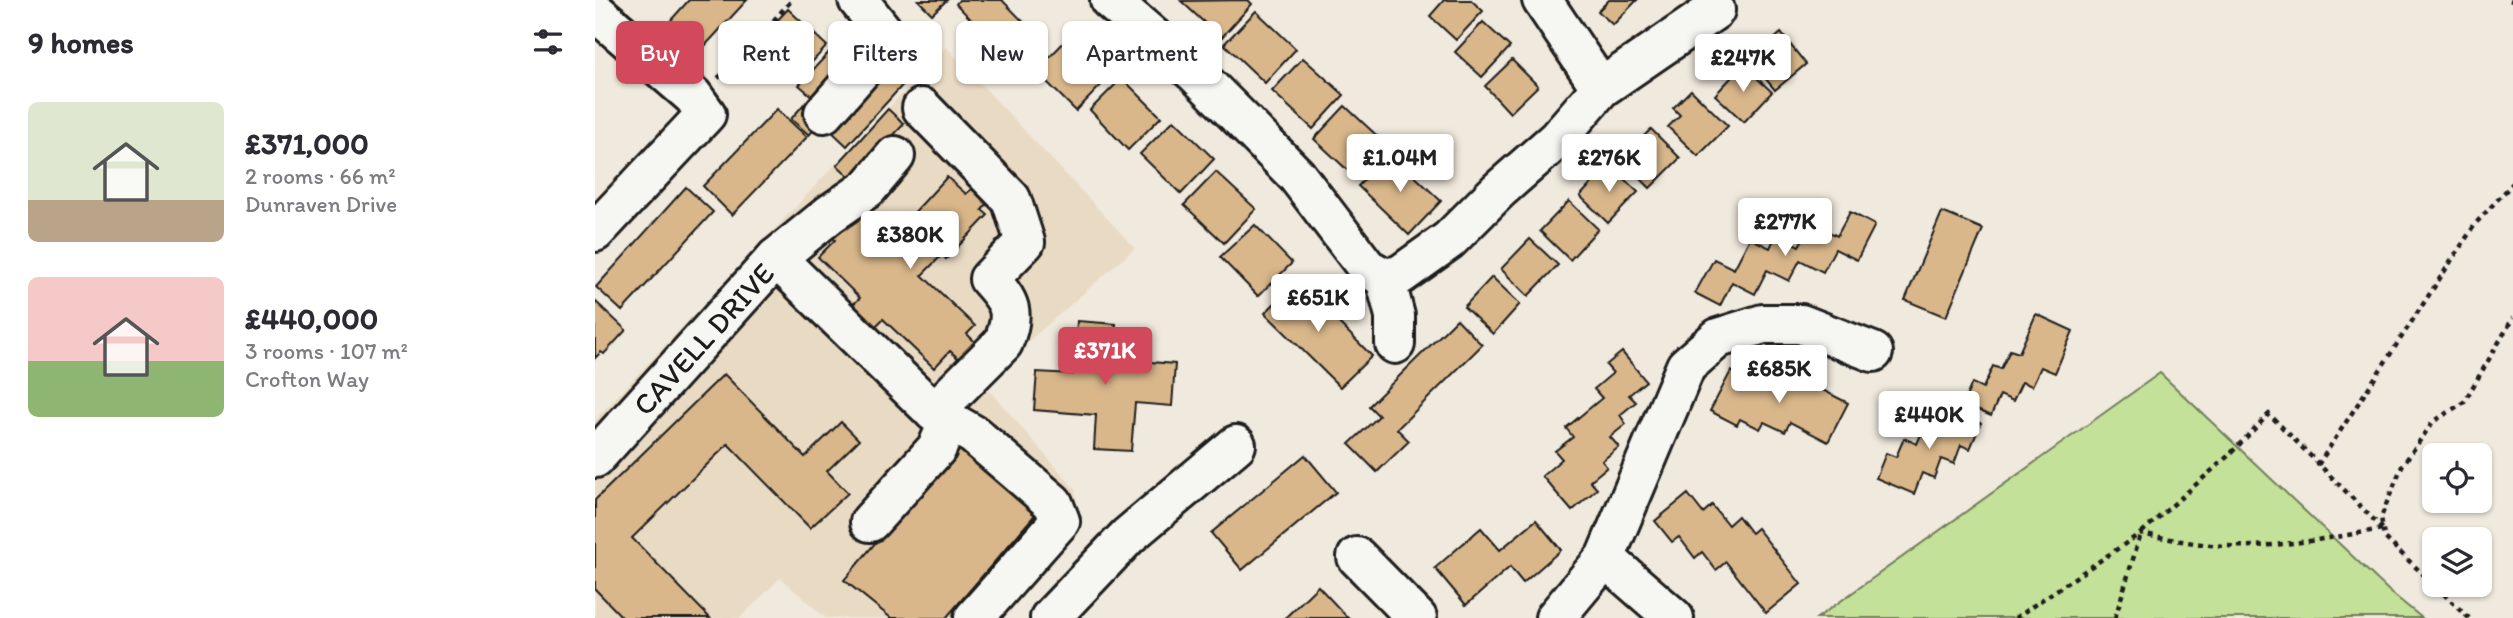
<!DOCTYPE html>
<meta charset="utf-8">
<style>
body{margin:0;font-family:Itim,sans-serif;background:#f7f7f7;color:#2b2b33;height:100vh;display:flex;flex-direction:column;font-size:26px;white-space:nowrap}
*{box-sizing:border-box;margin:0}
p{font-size:23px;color:#7c7c81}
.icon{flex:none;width:38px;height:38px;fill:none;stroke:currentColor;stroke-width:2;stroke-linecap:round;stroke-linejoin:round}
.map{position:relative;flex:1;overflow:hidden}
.sheet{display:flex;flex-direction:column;background:#fff;width:595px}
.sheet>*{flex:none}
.top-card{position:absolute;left:21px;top:21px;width:665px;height:63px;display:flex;gap:14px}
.controls{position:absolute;left:1827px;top:443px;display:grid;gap:14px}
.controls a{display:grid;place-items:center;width:70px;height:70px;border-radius:10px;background:#fff;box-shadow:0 2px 5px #0004;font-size:35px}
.price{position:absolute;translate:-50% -60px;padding:0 16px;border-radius:7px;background:#fff;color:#222;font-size:23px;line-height:46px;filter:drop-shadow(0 2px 4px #0008)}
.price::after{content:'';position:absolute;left:50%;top:42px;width:21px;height:16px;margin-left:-10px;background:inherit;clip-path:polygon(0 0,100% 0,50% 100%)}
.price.current{background:#d1495b;color:#fff}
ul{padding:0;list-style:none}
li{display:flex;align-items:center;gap:21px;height:175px;padding:0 28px}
li span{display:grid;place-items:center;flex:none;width:196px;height:140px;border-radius:10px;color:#555}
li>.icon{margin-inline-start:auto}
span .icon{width:84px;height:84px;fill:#fffc;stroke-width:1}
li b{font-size:30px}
h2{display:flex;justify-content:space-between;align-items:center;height:84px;padding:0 28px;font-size:30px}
.chip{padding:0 24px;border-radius:10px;background:#fff;box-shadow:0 2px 5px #0004;font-size:24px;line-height:63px}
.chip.current{background:#d1495b;color:#fff}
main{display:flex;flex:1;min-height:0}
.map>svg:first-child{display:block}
.built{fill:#e9dac4}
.green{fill:#c3e198;stroke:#707e5a;stroke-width:2}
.building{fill:#d9b78b;stroke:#1c1c1c;stroke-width:2}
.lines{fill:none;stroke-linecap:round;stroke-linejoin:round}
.minor-casing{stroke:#1c1c1c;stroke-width:44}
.path{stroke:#1c1c1c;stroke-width:4.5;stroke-dasharray:5 5;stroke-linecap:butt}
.minor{stroke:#f6f6f2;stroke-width:38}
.labels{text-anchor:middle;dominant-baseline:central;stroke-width:5;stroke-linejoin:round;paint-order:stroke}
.street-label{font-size:30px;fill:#1c1c1c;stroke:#f6f6f2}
</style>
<main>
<section class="sheet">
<h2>9 homes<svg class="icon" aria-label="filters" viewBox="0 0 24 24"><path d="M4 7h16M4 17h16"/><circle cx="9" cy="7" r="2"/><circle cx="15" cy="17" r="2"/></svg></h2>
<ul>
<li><span style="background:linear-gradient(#dfe7d0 70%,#b9a48a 0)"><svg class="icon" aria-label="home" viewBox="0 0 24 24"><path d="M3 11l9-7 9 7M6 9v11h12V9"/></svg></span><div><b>£371,000</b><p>2 rooms · 66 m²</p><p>Dunraven Drive</p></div></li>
<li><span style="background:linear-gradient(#f6c9c9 60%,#8fb573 0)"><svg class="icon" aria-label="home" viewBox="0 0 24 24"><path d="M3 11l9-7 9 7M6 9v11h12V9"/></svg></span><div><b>£440,000</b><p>3 rooms · 107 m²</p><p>Crofton Way</p></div></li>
</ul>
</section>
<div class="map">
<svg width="1918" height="618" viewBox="0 0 1918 618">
<rect width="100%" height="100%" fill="#f0e9dd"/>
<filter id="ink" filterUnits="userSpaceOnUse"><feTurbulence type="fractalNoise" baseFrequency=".0143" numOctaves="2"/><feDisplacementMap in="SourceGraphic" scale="14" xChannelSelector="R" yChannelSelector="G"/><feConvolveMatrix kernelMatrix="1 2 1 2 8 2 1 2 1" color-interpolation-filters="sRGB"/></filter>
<g filter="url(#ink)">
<path class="built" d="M351,47L540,248L387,382L480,489L484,525L402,618H231L185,578L145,618H0V420Z"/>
<path class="green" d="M1565,373L1794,591L1827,618H1222Z"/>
<g class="building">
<path d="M94,0H152L107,49L76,20Z"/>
<path d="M323,0H352L337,14Z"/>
<path d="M364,0H407L449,43L423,68L361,4Z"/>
<path d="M653,0L657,4L626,38L586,1Z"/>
<path d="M849,0H876L888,11L861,40L835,16Z"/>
<path d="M1014,0H1042L1018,25L1003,11Z"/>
<path d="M193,9L232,46L201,79L162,42Z"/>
<path d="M661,11L701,49L670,83L629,44Z"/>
<path d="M888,22L915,47L887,77L860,52Z"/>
<path d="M260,24L274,38L219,98L204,85Z"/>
<path d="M1186,33L1211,64L1180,90L1155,60Z"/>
<path d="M476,35L516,75L481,111L441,71Z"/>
<path d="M708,58L749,95L718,129L677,91Z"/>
<path d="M917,60L943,86L915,113L890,86Z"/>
<path d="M295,62L313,79L252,146L234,129Z"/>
<path d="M1148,65L1177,92L1149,122L1120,95Z"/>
<path d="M527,78L566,117L533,150L495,110Z"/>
<path d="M1096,90L1133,126L1103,156L1073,127L1085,115L1078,108Z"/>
<path d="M209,104L228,120L214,135L196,119Z"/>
<path d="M750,106L792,145L761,178L719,139Z"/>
<path d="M182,109L212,137L137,215L108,186Z"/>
<path d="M293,109L309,124L257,179L242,165Z"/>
<path d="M579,120L619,159L586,194L545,154Z"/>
<path d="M1056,129L1085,158L1055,188L1026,159Z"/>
<path d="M795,153L846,201L814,235L763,186Z"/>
<path d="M1014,165L1043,192L1013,223L985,196Z"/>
<path d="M621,172L661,209L629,243L589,205Z"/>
<path d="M352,177L371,194L378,188L393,203L387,210L393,215L351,259L347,255L327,275L380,326L372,334L380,342L364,359L355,351L339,368L288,319L280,327L257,305L265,298L223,257L240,240L232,232L263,214L292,242Z"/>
<path d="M91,187L118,212L27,311L1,287Z"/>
<path d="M974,201L1003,229L975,260L945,231Z"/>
<path d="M1255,212L1280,225L1262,260L1240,249L1228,272L1205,260L1194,281L1172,270L1160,294L1137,282L1125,306L1100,293L1119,259L1139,269L1155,238L1175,248L1181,235L1204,246L1217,223L1242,236Z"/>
<path d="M1347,212L1388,229L1351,317L1310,300Z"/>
<path d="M660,225L697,263L663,296L625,257Z"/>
<path d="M935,239L963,265L933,296L906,269Z"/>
<path d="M897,277L925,304L898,334L869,307Z"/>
<path d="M702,281L777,356L745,387L670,313Z"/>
<path d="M0,301L31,330L9,354L6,352L0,358Z"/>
<path d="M1441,314L1478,331L1460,373L1446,367L1437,386L1427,382L1418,401L1405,395L1396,416L1368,404L1377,383L1388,388L1398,366L1406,369L1415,350L1424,353Z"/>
<path d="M862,319L887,345L802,429L814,441L782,472L754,444L784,416L774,406Z"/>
<path d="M482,321L521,324L518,359L580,364L577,406L540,403L536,451L499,449L501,415L439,410L442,372L478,374Z"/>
<path d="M1027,352L1051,381L1034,395L1041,402L1025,415L1031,424L1015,437L1024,447L1007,461L1012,467L995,481L1002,489L977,511L947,476L967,459L960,451L978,437L971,428L1007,398L999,389L1018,373L1011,365Z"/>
<path d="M1136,371L1156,382L1160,374L1181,385L1185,377L1208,389L1212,382L1253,403L1233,442L1195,422L1190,432L1169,422L1165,429L1145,419L1142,425L1115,411Z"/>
<path d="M129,374L210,457L246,422L264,440L232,471L253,493L215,528L133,444L37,538L115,618H28L0,589V500Z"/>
<path d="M1346,407L1386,423L1375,449L1366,445L1359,464L1346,459L1339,478L1327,473L1319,494L1281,478L1291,453L1301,457L1309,438L1322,444L1330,425L1338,428Z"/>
<path d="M366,441L445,509L351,618H296L249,580Z"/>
<path d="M710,455L741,492L647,570L616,533Z"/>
<path d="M1093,494L1108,513L1117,505L1133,525L1143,516L1156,533L1162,528L1206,584L1171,613L1131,562L1121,570L1107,552L1100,558L1084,537L1077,542L1060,521Z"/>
<path d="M941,520L966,550L928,583L915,567L871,605L840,568L886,528L905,550Z"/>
<path d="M723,586L753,618H691V617Z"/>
</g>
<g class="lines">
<g class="minor-casing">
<g id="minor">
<path d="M515,0L600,73L649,122L702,176L772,268L790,278L805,275L854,240L904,190L962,139L1006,88L1120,10"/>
<path d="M947,0L1006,88"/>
<path d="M327,108L416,199L430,242L394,279C415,302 421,312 408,343L339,412"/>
<path d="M229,113L287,47V30L263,0"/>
<path d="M0,232L111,114L98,96L2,13"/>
<path d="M181,258L339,412L379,435L458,503L465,521L379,618"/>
<path d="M790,278L800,316V344"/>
<path id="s1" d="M0,458L181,258L235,214L273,188L300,156"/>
<path d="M275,522L342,448L354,421"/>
<path d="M762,557L822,618"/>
<path d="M1010,558L1079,618"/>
<path d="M455,618L533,536L641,445"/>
<path d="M960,618L1010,558L1091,366L1123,338L1168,324H1206L1278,352"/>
</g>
</g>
<g class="path">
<path d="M1915,0L1918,1"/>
<path d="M123,78L136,67L197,0"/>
<path d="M1723,465L1881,223L1918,183"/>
<path d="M1420,618L1546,533C1574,539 1603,545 1631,546C1683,548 1736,538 1787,529"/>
<path d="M1520,618L1546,533L1632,457L1674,414L1788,529"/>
<path d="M1874,618L1789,537L1786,517L1807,466L1838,422L1869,402L1918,318"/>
</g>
<use href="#minor" class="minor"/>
</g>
</g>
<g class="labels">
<g class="street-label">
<text stroke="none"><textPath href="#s1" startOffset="161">CAVELL DRIVE</textPath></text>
</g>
</g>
</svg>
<div class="controls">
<a><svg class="icon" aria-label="locate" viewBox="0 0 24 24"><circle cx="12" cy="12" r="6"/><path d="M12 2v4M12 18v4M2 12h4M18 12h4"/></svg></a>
<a><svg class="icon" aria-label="layers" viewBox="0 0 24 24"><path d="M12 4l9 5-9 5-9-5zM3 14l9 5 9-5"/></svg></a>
</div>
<b class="price" style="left:1148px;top:94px">£247K</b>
<b class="price" style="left:805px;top:194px">£1.04M</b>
<b class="price" style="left:1014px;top:194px">£276K</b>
<b class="price" style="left:1190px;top:258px">£277K</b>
<b class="price" style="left:315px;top:271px">£380K</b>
<b class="price" style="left:723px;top:334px">£651K</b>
<b class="price current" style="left:510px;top:387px">£371K</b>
<b class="price" style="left:1184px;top:405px">£685K</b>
<b class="price" style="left:1334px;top:451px">£440K</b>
<div class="top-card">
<a class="chip current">Buy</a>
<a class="chip">Rent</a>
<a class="chip">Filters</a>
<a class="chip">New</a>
<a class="chip">Apartment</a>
</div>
</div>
</main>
